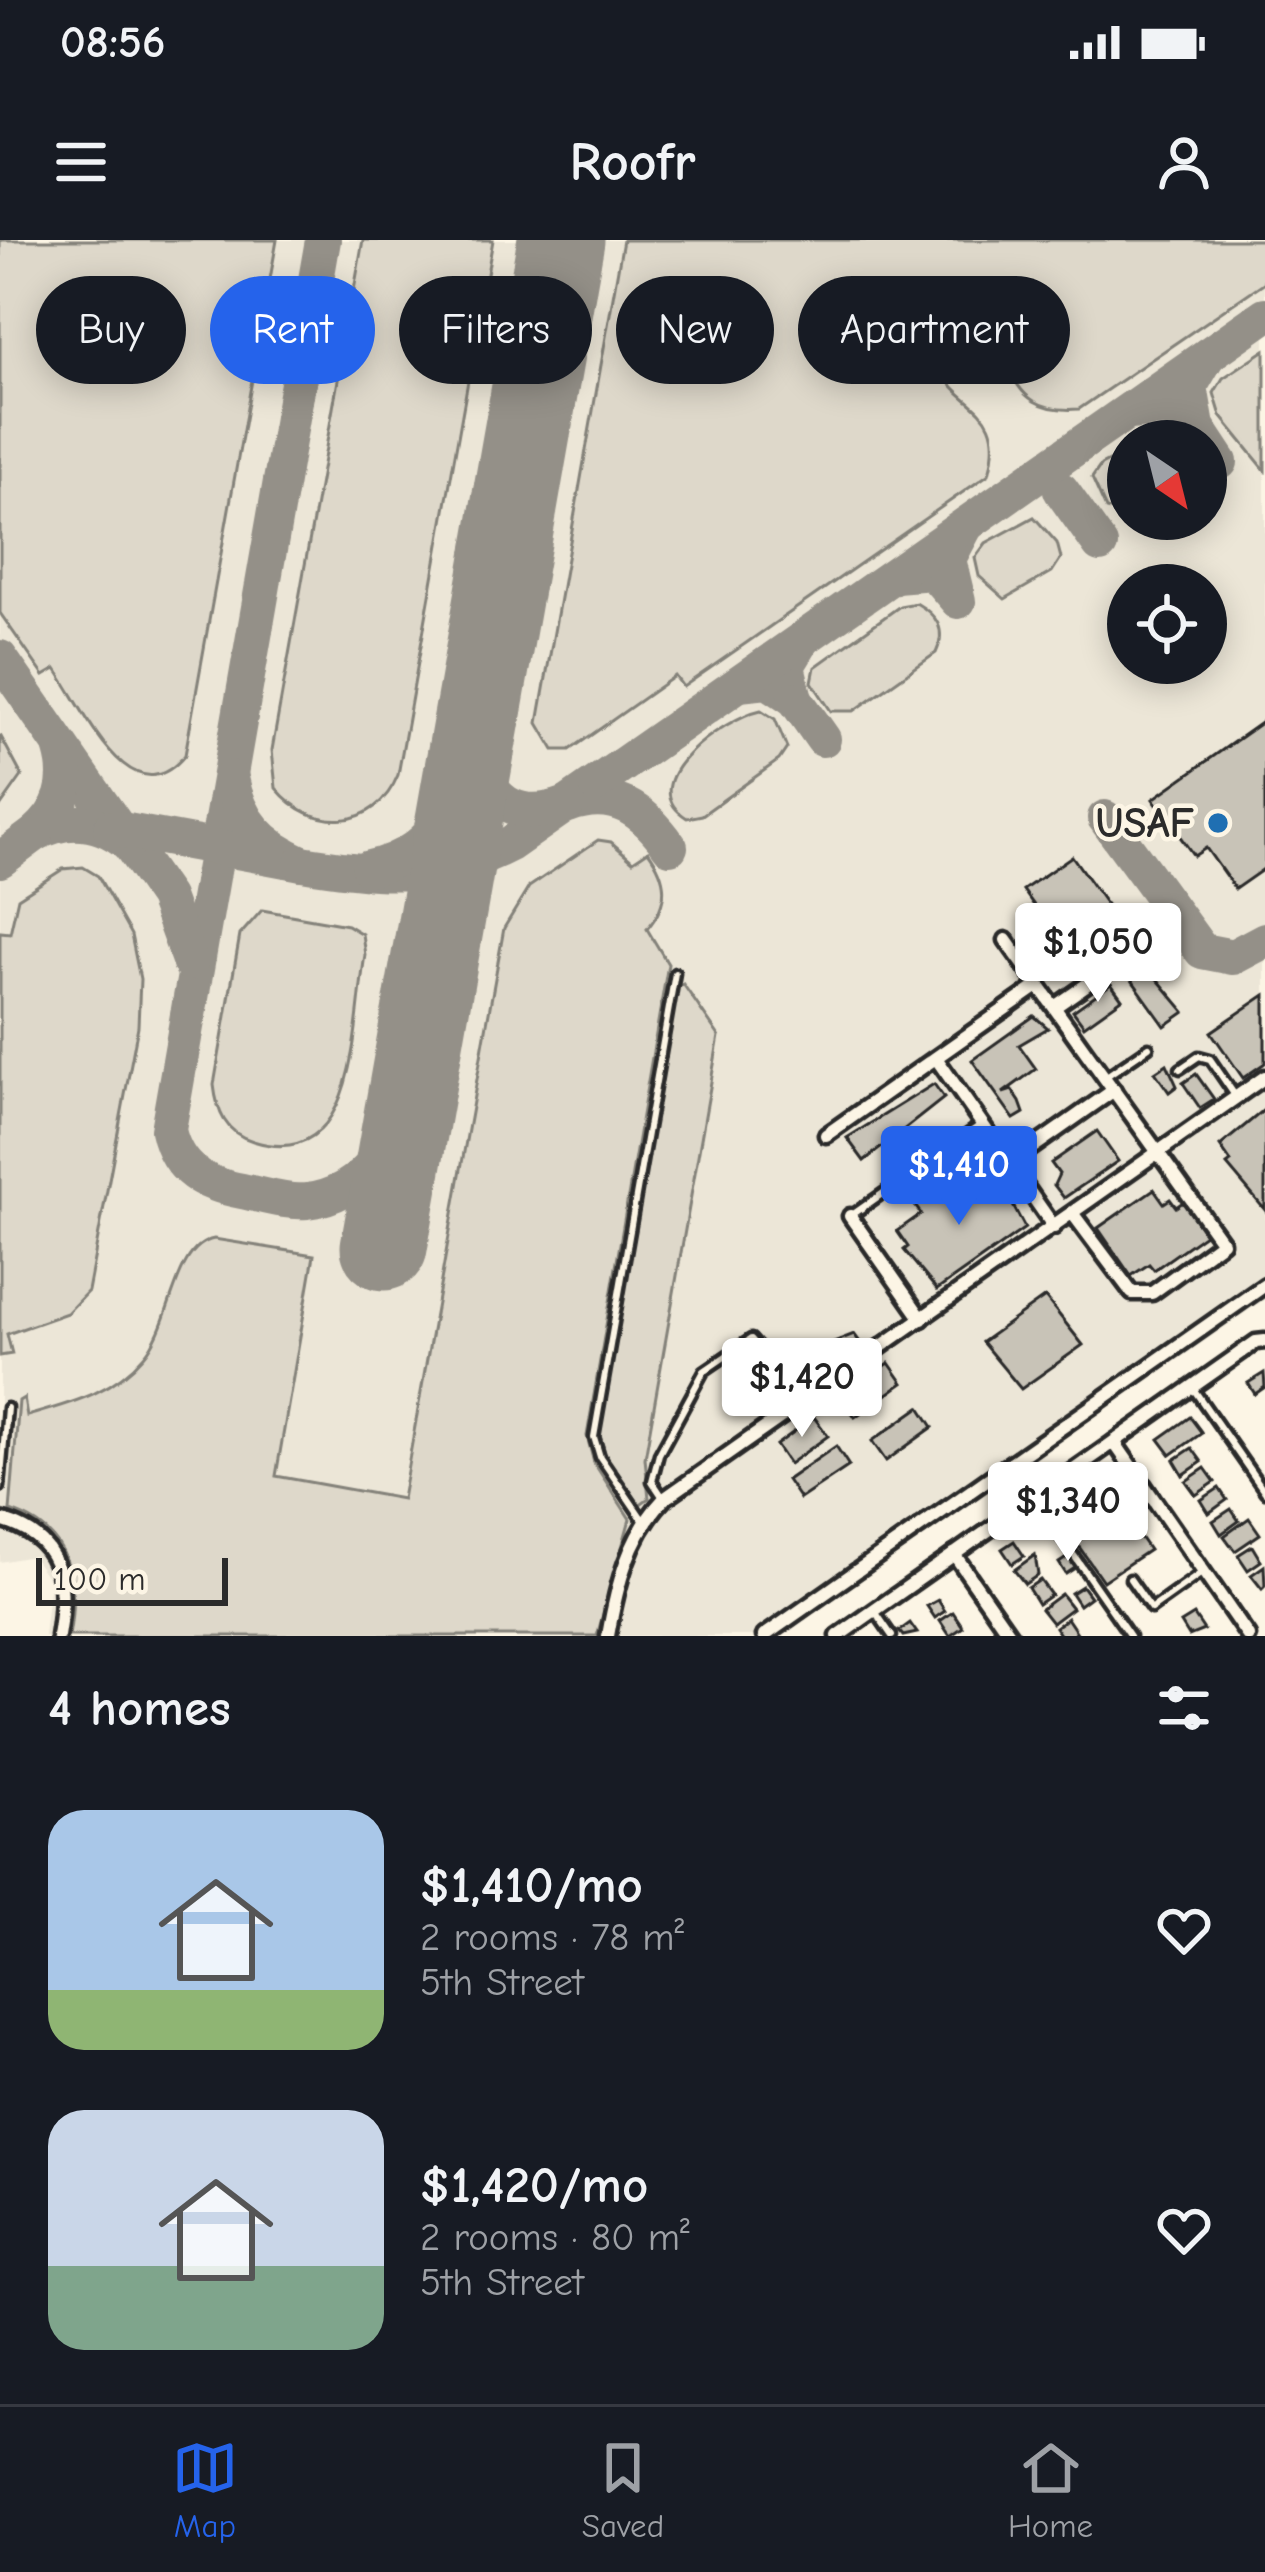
<!DOCTYPE html>
<meta charset="utf-8">
<style>
body{margin:0;font-family:"Comic Neue",sans-serif;background:#20242c;color:#f1f3f6;height:100vh;display:flex;flex-direction:column;font-size:45px;white-space:nowrap}
*{box-sizing:border-box;margin:0}
p{font-size:39px;color:#9ea1a6}
.icon{flex:none;width:66px;height:66px;fill:none;stroke:currentColor;stroke-width:2;stroke-linecap:round;stroke-linejoin:round}
.map{position:relative;height:1396px;overflow:hidden}
.side{display:flex;flex-direction:column;background:#171b24;flex:1}
.side>*{flex:none}
.hud{position:absolute;left:36px;top:36px;width:1194px;height:108px;display:flex;gap:24px}
.needle{width:78px;rotate:145deg}
.controls{position:absolute;left:1107px;top:180px;display:grid;gap:24px}
.controls a{display:grid;place-items:center;width:120px;height:120px;border-radius:50%;background:#171b24;box-shadow:0 6px 30px #0003;font-size:60px}
.scale{position:absolute;left:36px;bottom:30px;width:192px;box-sizing:border-box;padding-left:12px;border:6px solid #2b2b2b;border-top:0;font-size:33px;line-height:42px;white-space:nowrap;color:#2b2b2b;-webkit-text-stroke:9px #fcf5e5;paint-order:stroke}
.price{position:absolute;translate:-50% -102px;padding:0 27px;border-radius:12px;background:#fff;color:#222;font-size:39px;line-height:78px;filter:drop-shadow(0 3px 6px #0008)}
.price::after{content:'';position:absolute;left:50%;top:72px;width:36px;height:27px;margin-left:-18px;background:inherit;clip-path:polygon(0 0,100% 0,50% 100%)}
.price.on{background:#2563eb;color:#fff}
ul{padding:0;list-style:none}
li{display:flex;align-items:center;gap:36px;height:300px;padding:0 48px}
li span{display:grid;place-items:center;flex:none;width:336px;height:240px;border-radius:36px;color:#555}
li>.icon{margin-inline-start:auto}
span .icon{width:144px;height:144px;fill:#fffc;stroke-width:1}
li b{font-size:51px}
h2{display:flex;justify-content:space-between;align-items:center;height:144px;padding:0 48px;font-size:51px}
.pill{padding:0 42px;border-radius:54px;background:#171b24;box-shadow:0 6px 30px #0003;font-size:42px;line-height:108px}
.pill.on{background:#2563eb;color:#fff}
.status{display:flex;justify-content:space-between;align-items:center;height:84px;padding:0 60px;background:#171b24;direction:ltr}
.status svg{height:33px;fill:currentColor}
header{display:flex;justify-content:space-between;align-items:center;height:156px;padding:0 48px;background:#171b24;font-size:54px;font-weight:700}
.tab-bar{display:flex;justify-content:space-around;align-items:center;height:168px;border-top:3px solid #363941;background:#171b24;font-size:33px;color:#9ea1a6}
.tab-bar a{display:grid;justify-items:center;gap:6px}
.tab-bar .on{color:#2563eb}
.map>svg:first-child{display:block}
.built{fill:#ece6d7;fill-rule:evenodd}
.green{fill:#ded8ca;stroke:#84827a;stroke-width:3}
.lines{fill:none;stroke-linecap:round;stroke-linejoin:round}
.taxiway{stroke:#949088;stroke-width:36}
.runway{stroke:#949088;stroke-width:87}
.building{fill:#c8c3b7;stroke:#2b2b2b;stroke-width:3}
.lane-casing{stroke:#2b2b2b;stroke-width:15}
.street-casing{stroke:#2b2b2b;stroke-width:21}
.lane{stroke:#fcf5e5;stroke-width:6}
.street{stroke:#fcf5e5;stroke-width:12}
.poi-dot{fill:#1f6fb2;stroke:#fcf5e5;stroke-width:4.5}
.labels{text-anchor:middle;dominant-baseline:central;stroke-width:9;stroke-linejoin:round;paint-order:stroke}
.poi-label{font-size:42px;font-weight:bold;fill:#2b2b2b;stroke:#fcf5e5;text-anchor:end}
</style>
<div class="status"><b>08:56</b><svg viewBox="0 0 49 12"><path d="M0 12V9h3v3zM5 12V6h3v6zM10 12V3h3v9zM15 12V0h3v12zM26 1h20v11H26zM47 4h2v5h-2z"/></svg></div>
<header><svg class="icon" aria-label="menu" viewBox="0 0 24 24"><path d="M4 6h16M4 12h16M4 18h16"/></svg>Roofr<svg class="icon" aria-label="person" viewBox="0 0 24 24"><circle cx="12" cy="8" r="4"/><path d="M4 21q1-7 8-7t8 7"/></svg></header>
<div class="map">
<svg width="1265" height="1396" viewBox="0 0 1265 1396">
<rect width="100%" height="100%" fill="#fcf5e5"/>
<filter id="ink" filterUnits="userSpaceOnUse"><feTurbulence type="fractalNoise" baseFrequency=".00833" numOctaves="2"/><feDisplacementMap in="SourceGraphic" scale="24" xChannelSelector="R" yChannelSelector="G"/><feConvolveMatrix kernelMatrix="1 2 1 2 8 2 1 2 1" color-interpolation-filters="sRGB"/></filter>
<g filter="url(#ink)">
<path class="built" d="M0,0H1265V1059L779,1396H44L50,1341L32,1316L0,1322ZM1128,201H1206V279H1128ZM1128,345H1206V423H1128Z"/>
<g class="green">
<path d="M0,0H277L185,515C131,581 85,470 56,429L44,436L0,373Z"/>
<path d="M363,0H493L398,535C375,591 313,593 276,548L272,510Z"/>
<path d="M623,0H1265V42L1079,169C1043,172 1019,160 1008,123C1006,114 1007,104 1000,97C976,70 946,91 935,118C954,172 1009,160 989,234L683,447L675,436L570,510H554L538,483Z"/>
<path d="M1265,110V230L1221,176L1214,153L1223,138Z"/>
<path d="M1128,211V275L1106,269L1092,238L1101,225Z"/>
<path d="M1034,277L1057,303L1061,318L1052,332L1005,359L979,336L975,318L986,303Z"/>
<path d="M916,363C937,375 947,390 936,413L854,471H831L812,442L815,427L900,366Z"/>
<path d="M761,470L775,479L787,508L779,520L702,575L687,578C630,543 725,478 761,470Z"/>
<path d="M0,495L22,536L0,567Z"/>
<path d="M598,600L611,602L633,621L648,611C667,637 671,661 647,689L668,724L587,1196L594,1223L630,1279L597,1396H69C79,1340 71,1290 10,1271L19,1161L24,1158L27,1176C72,1163 113,1153 144,1116C173,1083 173,1007 214,999L314,1015L276,1236L402,1259L504,688L529,647Z"/>
<path d="M83,627L98,636L131,695L140,739L138,786L88,1051L67,1073L7,1094L12,1114L0,1116V692L10,693L18,658L63,629Z"/>
<path d="M262,670L347,685L362,694L365,715C353,785 359,934 253,901C225,893 217,871 214,845L240,695Z"/>
<path d="M683,744L719,796L645,1218L649,1258L639,1265L607,1220L599,1192L677,747Z"/>
</g>
<g class="lines">
<g class="taxiway">
<path d="M323,0L168,890C177,931 204,944 242,951C262,955 286,963 307,961C365,954 397,900 410,850"/>
<path d="M1128,172L1168,169L1197,187L1190,146L1208,115"/>
<path d="M1197,187L1220,222"/>
<path d="M1061,250L1100,305"/>
<path d="M896,335L933,332L958,361L948,319L966,285"/>
<path d="M0,418L166,657L190,723"/>
<path d="M739,444L768,441L795,459L787,426L804,398"/>
<path d="M795,459L823,499"/>
<path d="M61,509C71,543 62,571 35,594C68,576 100,580 128,603"/>
<path d="M568,565C614,548 644,570 670,607"/>
<path d="M1105,578L1202,711L1233,717L1265,700"/>
<path d="M111,588L302,623C262,606 239,581 231,538"/>
<path d="M0,620L35,594"/>
<path d="M302,623C378,636 439,641 510,604L1265,75"/>
<path d="M369,628C451,610 460,542 477,471C473,530 493,592 567,564"/>
</g>
<path class="runway" d="M384,1007L561,0"/>
</g>
<g class="building">
<path d="M1265,480V628L1235,649L1206,608L1194,616L1153,559Z"/>
<path d="M1072,616L1126,693L1068,734L1053,713L1063,706L1023,650Z"/>
<path d="M1143,722L1185,772L1165,786L1127,733Z"/>
<path d="M1111,744L1122,759L1084,786L1073,771Z"/>
<path d="M1265,755V823L1243,838L1211,792Z"/>
<path d="M1034,776L1048,788L1019,805L1036,829L1003,853L1012,850L1020,862L1024,873L1014,879L972,820Z"/>
<path d="M1167,824L1177,846L1169,852L1155,832Z"/>
<path d="M1196,834L1214,859L1200,868L1183,843Z"/>
<path d="M934,844L944,858L864,921L847,898Z"/>
<path d="M1265,869V970L1227,925L1231,922L1220,906Z"/>
<path d="M1097,891L1118,921L1064,958L1054,945L1059,934L1051,923Z"/>
<path d="M984,930L1005,960L1009,958L1025,988L937,1050L904,1010L908,1007L897,991L921,974L911,960L931,946L937,954L956,941L960,947Z"/>
<path d="M1154,949L1164,963L1170,959L1176,967L1183,962L1205,994L1154,1030L1149,1024L1131,1036L1098,988Z"/>
<path d="M1045,1057L1083,1105L1021,1149L982,1102Z"/>
<path d="M854,1094L862,1105L835,1124L829,1104Z"/>
<path d="M889,1123L903,1143L855,1177L841,1156Z"/>
<path d="M1264,1133L1265,1147L1255,1154L1248,1143Z"/>
<path d="M920,1167L933,1187L886,1221L872,1201Z"/>
<path d="M814,1177L828,1196L789,1224L776,1205Z"/>
<path d="M1190,1177L1202,1193L1171,1215L1159,1199Z"/>
<path d="M836,1206L849,1226L800,1259L787,1240Z"/>
<path d="M1192,1208L1202,1222L1183,1235L1174,1220Z"/>
<path d="M1205,1228L1215,1242L1196,1255L1186,1241Z"/>
<path d="M1100,1239L1149,1310L1103,1341L1054,1271Z"/>
<path d="M1219,1248L1227,1260L1209,1273L1201,1260Z"/>
<path d="M1231,1269L1239,1281L1221,1294L1213,1281Z"/>
<path d="M1249,1278L1260,1294L1235,1311L1224,1296Z"/>
<path d="M1014,1301L1024,1316L1012,1324L1002,1309Z"/>
<path d="M1252,1306L1261,1321L1248,1330L1238,1315Z"/>
<path d="M1035,1315L1038,1335L1025,1344L1014,1330Z"/>
<path d="M1071,1315L1078,1326L1066,1334L1059,1323Z"/>
<path d="M1264,1326L1265,1346L1262,1349L1251,1335Z"/>
<path d="M1040,1340L1051,1355L1038,1364L1028,1348Z"/>
<path d="M1082,1346L1090,1357L1079,1365L1071,1353Z"/>
<path d="M1061,1354L1072,1368L1052,1383L1041,1369Z"/>
<path d="M938,1360L945,1371L935,1378L927,1366Z"/>
<path d="M953,1372L963,1387L950,1396L940,1381Z"/>
<path d="M1194,1375L1204,1390L1189,1396L1181,1383Z"/>
<path d="M1067,1378L1077,1393L1073,1396H1061L1055,1387Z"/>
<path d="M910,1383L917,1393L903,1396L899,1391Z"/>
</g>
<g class="lines">
<g class="lane-casing">
<g id="lane">
<path d="M1180,829L1199,816L1210,819L1236,857"/>
<path d="M1105,837L1149,807"/>
<path d="M852,975L982,884"/>
<path d="M1192,1147L1265,1252"/>
<path d="M0,1247L7,1168"/>
<path d="M1034,1258L1130,1396"/>
<path d="M664,1259L652,1241L659,1214L704,1131L751,1099L803,1159"/>
<path d="M643,1280L600,1217L594,1197L675,733"/>
<path d="M1130,1339L1151,1369L1203,1332"/>
<path d="M874,1370L892,1396"/>
</g>
</g>
<g class="street-casing">
<g id="street">
<path d="M1006,700L1222,1002L1152,1053H1132L1073,974"/>
<path d="M1056,766L1136,710"/>
<path d="M936,818L1054,987"/>
<path d="M826,895L1039,745"/>
<path d="M1009,924L1114,850"/>
<path d="M850,976L922,1079"/>
<path d="M1114,1202L1248,1396"/>
<path d="M0,1280C61,1296 68,1340 58,1396"/>
<path d="M954,1314L1011,1396"/>
<path d="M608,1396C617,1345 628,1297 664,1259L1265,837"/>
<path d="M764,1396L1265,1045"/>
<path d="M838,1396L1256,1102L1265,1101"/>
</g>
</g>
<use href="#lane" class="lane"/>
<use href="#street" class="street"/>
</g>
</g>
<circle class="poi-dot" cx="1218" cy="583" r="12"/>
<g class="labels">
<g class="poi-label">
<text x="1194" y="583">USAF</text>
</g>
</g>
</svg>
<div class="controls">
<a><svg class="needle" viewBox="-14 -14 28 28"><path d="M0-13l5 13h-10z" fill="#e53935"/><path d="M0 13l5-13h-10z" fill="#9ea1a6"/></svg></a>
<a><svg class="icon" aria-label="locate" viewBox="0 0 24 24"><circle cx="12" cy="12" r="6"/><path d="M12 2v4M12 18v4M2 12h4M18 12h4"/></svg></a>
</div>
<div class="scale">100 m</div>
<b class="price" style="left:1098px;top:765px">$1,050</b>
<b class="price on" style="left:959px;top:988px">$1,410</b>
<b class="price" style="left:802px;top:1200px">$1,420</b>
<b class="price" style="left:1068px;top:1324px">$1,340</b>
<div class="hud">
<a class="pill">Buy</a>
<a class="pill on">Rent</a>
<a class="pill">Filters</a>
<a class="pill">New</a>
<a class="pill">Apartment</a>
</div>
</div>
<section class="side">
<h2>4 homes<svg class="icon" aria-label="filters" viewBox="0 0 24 24"><path d="M4 7h16M4 17h16"/><circle cx="9" cy="7" r="2"/><circle cx="15" cy="17" r="2"/></svg></h2>
<ul>
<li><span style="background:linear-gradient(#a9c7e8 75%,#8fb573 0)"><svg class="icon" aria-label="home" viewBox="0 0 24 24"><path d="M3 11l9-7 9 7M6 9v11h12V9"/></svg></span><div><b>$1,410/mo</b><p>2 rooms · 78 m²</p><p>5th Street</p></div><svg class="icon" aria-label="heart" viewBox="0 0 24 24"><path d="M12 20l-8-8c-3-5 5-10 8-4 3-6 11-1 8 4z"/></svg></li>
<li><span style="background:linear-gradient(#c9d6e8 65%,#7fa58c 0)"><svg class="icon" aria-label="home" viewBox="0 0 24 24"><path d="M3 11l9-7 9 7M6 9v11h12V9"/></svg></span><div><b>$1,420/mo</b><p>2 rooms · 80 m²</p><p>5th Street</p></div><svg class="icon" aria-label="heart" viewBox="0 0 24 24"><path d="M12 20l-8-8c-3-5 5-10 8-4 3-6 11-1 8 4z"/></svg></li>
</ul>
</section>
<nav class="tab-bar">
<a class="on"><svg class="icon" aria-label="map" viewBox="0 0 24 24"><path d="M3 6l6-2 6 2 6-2v14l-6 2-6-2-6 2zM9 4v14M15 6v14"/></svg>Map</a>
<a><svg class="icon" aria-label="saved" viewBox="0 0 24 24"><path d="M7 4h10v16l-5-4-5 4z"/></svg>Saved</a>
<a><svg class="icon" aria-label="home" viewBox="0 0 24 24"><path d="M3 11l9-7 9 7M6 9v11h12V9"/></svg>Home</a>
</nav>
